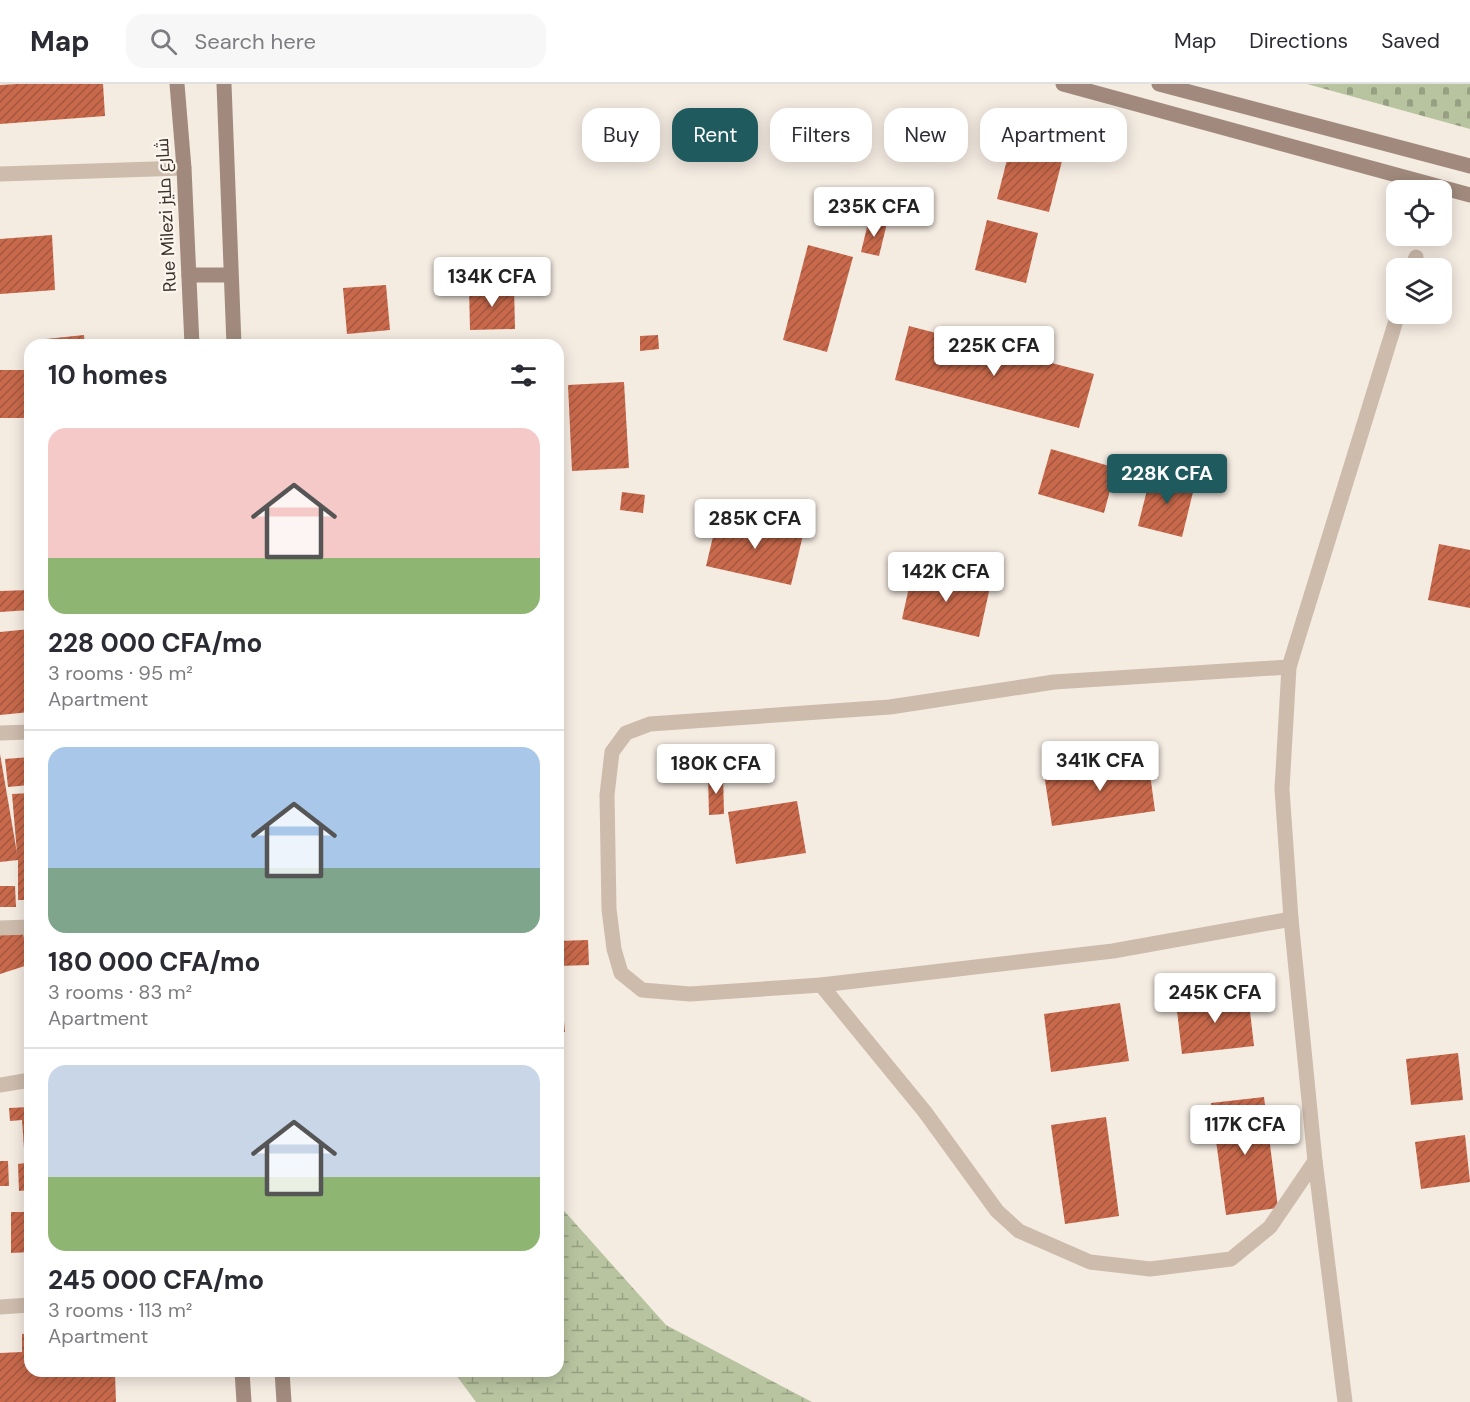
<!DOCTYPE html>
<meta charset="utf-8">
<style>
body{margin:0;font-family:"DM Sans",Cairo,sans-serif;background:#f7f7f7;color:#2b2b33;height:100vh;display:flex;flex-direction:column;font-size:22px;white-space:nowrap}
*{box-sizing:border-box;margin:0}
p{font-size:20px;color:#7c7c81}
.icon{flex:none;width:33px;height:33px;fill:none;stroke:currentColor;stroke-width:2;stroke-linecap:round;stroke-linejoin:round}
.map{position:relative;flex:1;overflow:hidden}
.details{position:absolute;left:24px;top:255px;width:540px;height:1038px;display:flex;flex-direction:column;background:#fff;border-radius:18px;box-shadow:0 3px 15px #0003}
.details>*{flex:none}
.top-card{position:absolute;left:582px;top:24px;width:570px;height:54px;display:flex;gap:12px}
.controls{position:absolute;left:1386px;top:96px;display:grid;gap:12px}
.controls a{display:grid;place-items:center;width:66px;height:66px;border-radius:12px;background:#fff;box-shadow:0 3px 15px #0003;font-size:30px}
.price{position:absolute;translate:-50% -51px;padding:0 14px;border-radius:6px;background:#fff;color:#222;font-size:20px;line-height:39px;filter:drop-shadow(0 2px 3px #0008)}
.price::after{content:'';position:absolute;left:50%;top:36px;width:18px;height:14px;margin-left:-9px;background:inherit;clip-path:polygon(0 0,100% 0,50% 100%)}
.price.selected{background:#1f5a5e;color:#fff}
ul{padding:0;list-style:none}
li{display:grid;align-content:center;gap:12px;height:318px;padding:0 24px}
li+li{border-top:2px solid #e1e1e2}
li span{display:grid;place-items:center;height:186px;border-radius:18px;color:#555}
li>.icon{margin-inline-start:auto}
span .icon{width:108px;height:108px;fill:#fffc;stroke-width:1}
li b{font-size:26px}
h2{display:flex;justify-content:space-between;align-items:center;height:72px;padding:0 24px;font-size:26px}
.tag{padding:0 21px;border-radius:18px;background:#fff;box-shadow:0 3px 15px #0003;font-size:21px;line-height:54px}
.tag.selected{background:#1f5a5e;color:#fff}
header{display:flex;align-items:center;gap:36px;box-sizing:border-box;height:84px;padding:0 30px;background:#fff;border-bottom:2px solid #e1e1e2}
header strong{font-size:28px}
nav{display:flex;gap:33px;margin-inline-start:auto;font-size:21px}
.search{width:420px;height:54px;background:#f7f7f7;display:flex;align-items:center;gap:15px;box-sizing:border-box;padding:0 21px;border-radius:18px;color:#7c7c81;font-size:22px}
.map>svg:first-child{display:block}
.wetland{fill:url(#wetland-marsh)}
.cemetery{fill:url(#cemetery-stones)}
.building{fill:url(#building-hatch)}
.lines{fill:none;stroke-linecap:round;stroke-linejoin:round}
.lane{stroke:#cdbbac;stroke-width:15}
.street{stroke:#cdbbac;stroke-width:15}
.secondary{stroke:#a18a7d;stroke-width:15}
.labels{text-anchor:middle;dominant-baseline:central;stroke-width:4.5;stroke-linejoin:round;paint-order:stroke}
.street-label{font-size:18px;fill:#3b302b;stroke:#fbf5ee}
</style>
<header>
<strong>Map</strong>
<div class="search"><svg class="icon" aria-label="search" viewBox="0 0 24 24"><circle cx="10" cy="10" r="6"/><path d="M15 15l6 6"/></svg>Search here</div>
<nav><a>Map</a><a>Directions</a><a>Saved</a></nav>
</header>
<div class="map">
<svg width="1470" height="1318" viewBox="0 0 1470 1318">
<defs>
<pattern id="wetland-marsh" width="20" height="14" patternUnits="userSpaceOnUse" patternTransform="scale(1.5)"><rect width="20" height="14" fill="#b8c4a0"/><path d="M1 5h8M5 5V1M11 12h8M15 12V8" fill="none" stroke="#97a083"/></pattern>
<pattern id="cemetery-stones" width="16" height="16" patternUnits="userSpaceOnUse" patternTransform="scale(1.5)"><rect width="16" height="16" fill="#b8c4a0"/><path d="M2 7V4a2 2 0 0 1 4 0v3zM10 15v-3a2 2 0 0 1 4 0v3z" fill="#97a083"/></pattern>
<pattern id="building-hatch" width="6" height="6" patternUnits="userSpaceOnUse" patternTransform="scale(1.5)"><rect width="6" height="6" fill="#c8694b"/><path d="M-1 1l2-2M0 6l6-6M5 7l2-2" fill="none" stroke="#a4573f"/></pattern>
</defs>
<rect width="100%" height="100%" fill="#f4ebe1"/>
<path class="wetland" d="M558,1120L666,1241L812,1318H476L453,1287H558Z"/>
<path class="cemetery" d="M1307,0H1470V45Z"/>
<g class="building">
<path d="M16,0H103L105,32L0,40V1Z"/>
<path d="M1011,60L1063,73L1049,128L997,115Z"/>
<path d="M869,135L887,139L879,172L861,168Z"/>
<path d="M987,136L1038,149L1026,199L975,186Z"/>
<path d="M52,151L55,206L0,210V155Z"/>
<path d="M808,161L853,173L827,268L783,256Z"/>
<path d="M386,201L390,246L347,250L343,204Z"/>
<path d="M514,202L515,245L470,246L469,203Z"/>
<path d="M909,242L1094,290L1079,344L895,296Z"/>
<path d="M84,251L85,261H46V255Z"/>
<path d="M658,251L659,265L640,267V252Z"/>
<rect x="0" y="286" width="30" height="48"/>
<path d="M624,298L629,384L572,387L568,301Z"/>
<path d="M1051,365L1116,384L1104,429L1038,410Z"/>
<path d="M1151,390L1195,400L1182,453L1138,442Z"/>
<path d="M622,408L645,411L643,429L620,426Z"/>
<path d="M718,432L803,451L791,501L706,482Z"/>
<path d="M1439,460L1470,466V524L1428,516Z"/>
<path d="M913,485L990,503L979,553L902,535Z"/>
<path d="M30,506V526L0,528V507Z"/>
<path d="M30,545V628L0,631V548Z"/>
<path d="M0,670L17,769L12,710L30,709V816H18V776L0,778Z"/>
<path d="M30,673V701L8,703L5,675Z"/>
<path d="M1148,675L1155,727L1052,742L1044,690Z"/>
<path d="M708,691H723L724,730L709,731Z"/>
<path d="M797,717L806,769L736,780L728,728Z"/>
<path d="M0,802H15L16,823H0Z"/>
<path d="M23,848L28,881L0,890V851Z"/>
<path d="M588,856L589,881L558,882V857Z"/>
<path d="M561,906L565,948L558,949V907Z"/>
<path d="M1248,910L1254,962L1182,970L1176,918Z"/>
<path d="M1120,919L1129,977L1051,988L1044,930Z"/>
<path d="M1458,969L1463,1016L1411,1021L1406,975Z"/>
<path d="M1264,1013L1278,1124L1226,1131L1211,1019Z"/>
<path d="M30,1023V1106L19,1107L18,1080L25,1079L22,1036L10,1037L9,1024Z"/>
<path d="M1106,1033L1119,1132L1065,1140L1051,1041Z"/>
<path d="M1465,1051L1470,1098L1421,1105L1415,1058Z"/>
<path d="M0,1077H8L9,1102H0Z"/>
<path d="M11,1128H29L30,1168L11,1169Z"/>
<path d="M30,1249V1287H64V1291L115,1290L116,1318H0V1269L22,1268V1250Z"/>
</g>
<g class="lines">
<g class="lane">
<path d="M1412,184L1416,173"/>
<path d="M1289,583L1054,598L890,623L650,640L626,649L612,668L607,711L609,825L614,865L621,889L642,906L690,910L821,901L1113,867L1291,835"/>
<path d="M821,901L925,1028L997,1127L1019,1147L1090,1178L1150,1185L1231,1175L1270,1143L1315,1077"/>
<path d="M1345,1318L1315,1077L1291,835L1282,705L1289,583L1398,230"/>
</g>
<g class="street">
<path d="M0,90L184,84"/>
<path d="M0,649L30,648"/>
<path d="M0,844L30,843"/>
<path d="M0,1001L30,996"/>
<path d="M0,1223L30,1221"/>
</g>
<g class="secondary">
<path d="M177,0L184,84L192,261"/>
<path d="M224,0L234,261"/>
<path d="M1063,0L1470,111"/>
<path d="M1159,0L1470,82"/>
<path d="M189,191H230"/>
<path d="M242,1287L244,1318"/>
<path d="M282,1287L284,1318"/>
</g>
</g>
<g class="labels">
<g class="street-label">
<text transform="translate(166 131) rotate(-93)">Rue Milezi شارع مليز</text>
</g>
</g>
</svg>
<div class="controls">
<a><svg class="icon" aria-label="locate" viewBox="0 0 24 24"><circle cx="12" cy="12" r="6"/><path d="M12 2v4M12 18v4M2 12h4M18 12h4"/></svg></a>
<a><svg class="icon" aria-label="layers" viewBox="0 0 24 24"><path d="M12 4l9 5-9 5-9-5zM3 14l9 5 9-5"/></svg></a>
</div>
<b class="price" style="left:874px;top:154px">235K CFA</b>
<b class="price" style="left:492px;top:224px">134K CFA</b>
<b class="price" style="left:994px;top:293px">225K CFA</b>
<b class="price selected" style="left:1167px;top:421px">228K CFA</b>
<b class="price" style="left:755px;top:466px">285K CFA</b>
<b class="price" style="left:946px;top:519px">142K CFA</b>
<b class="price" style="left:1100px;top:708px">341K CFA</b>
<b class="price" style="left:716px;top:711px">180K CFA</b>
<b class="price" style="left:1215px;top:940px">245K CFA</b>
<b class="price" style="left:1245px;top:1072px">117K CFA</b>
<div class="top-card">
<a class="tag">Buy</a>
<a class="tag selected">Rent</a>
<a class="tag">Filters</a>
<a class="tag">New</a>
<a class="tag">Apartment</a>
</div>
<section class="details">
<h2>10 homes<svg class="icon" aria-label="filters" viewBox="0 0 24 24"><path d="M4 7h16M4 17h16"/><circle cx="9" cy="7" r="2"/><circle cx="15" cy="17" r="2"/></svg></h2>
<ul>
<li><span style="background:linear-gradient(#f6c9c9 70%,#8fb573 0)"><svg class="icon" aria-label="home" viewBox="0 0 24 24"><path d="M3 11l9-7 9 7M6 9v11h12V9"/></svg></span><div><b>228 000 CFA/mo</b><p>3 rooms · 95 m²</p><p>Apartment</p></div></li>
<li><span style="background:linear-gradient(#a9c7e8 65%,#7fa58c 0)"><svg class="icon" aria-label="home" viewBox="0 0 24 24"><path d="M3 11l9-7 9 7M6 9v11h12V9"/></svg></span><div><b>180 000 CFA/mo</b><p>3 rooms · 83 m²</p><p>Apartment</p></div></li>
<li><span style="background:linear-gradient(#c9d6e8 60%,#8fb573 0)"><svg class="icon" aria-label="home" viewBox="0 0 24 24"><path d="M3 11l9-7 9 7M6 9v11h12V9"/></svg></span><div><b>245 000 CFA/mo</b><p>3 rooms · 113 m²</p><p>Apartment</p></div></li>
</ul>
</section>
</div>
